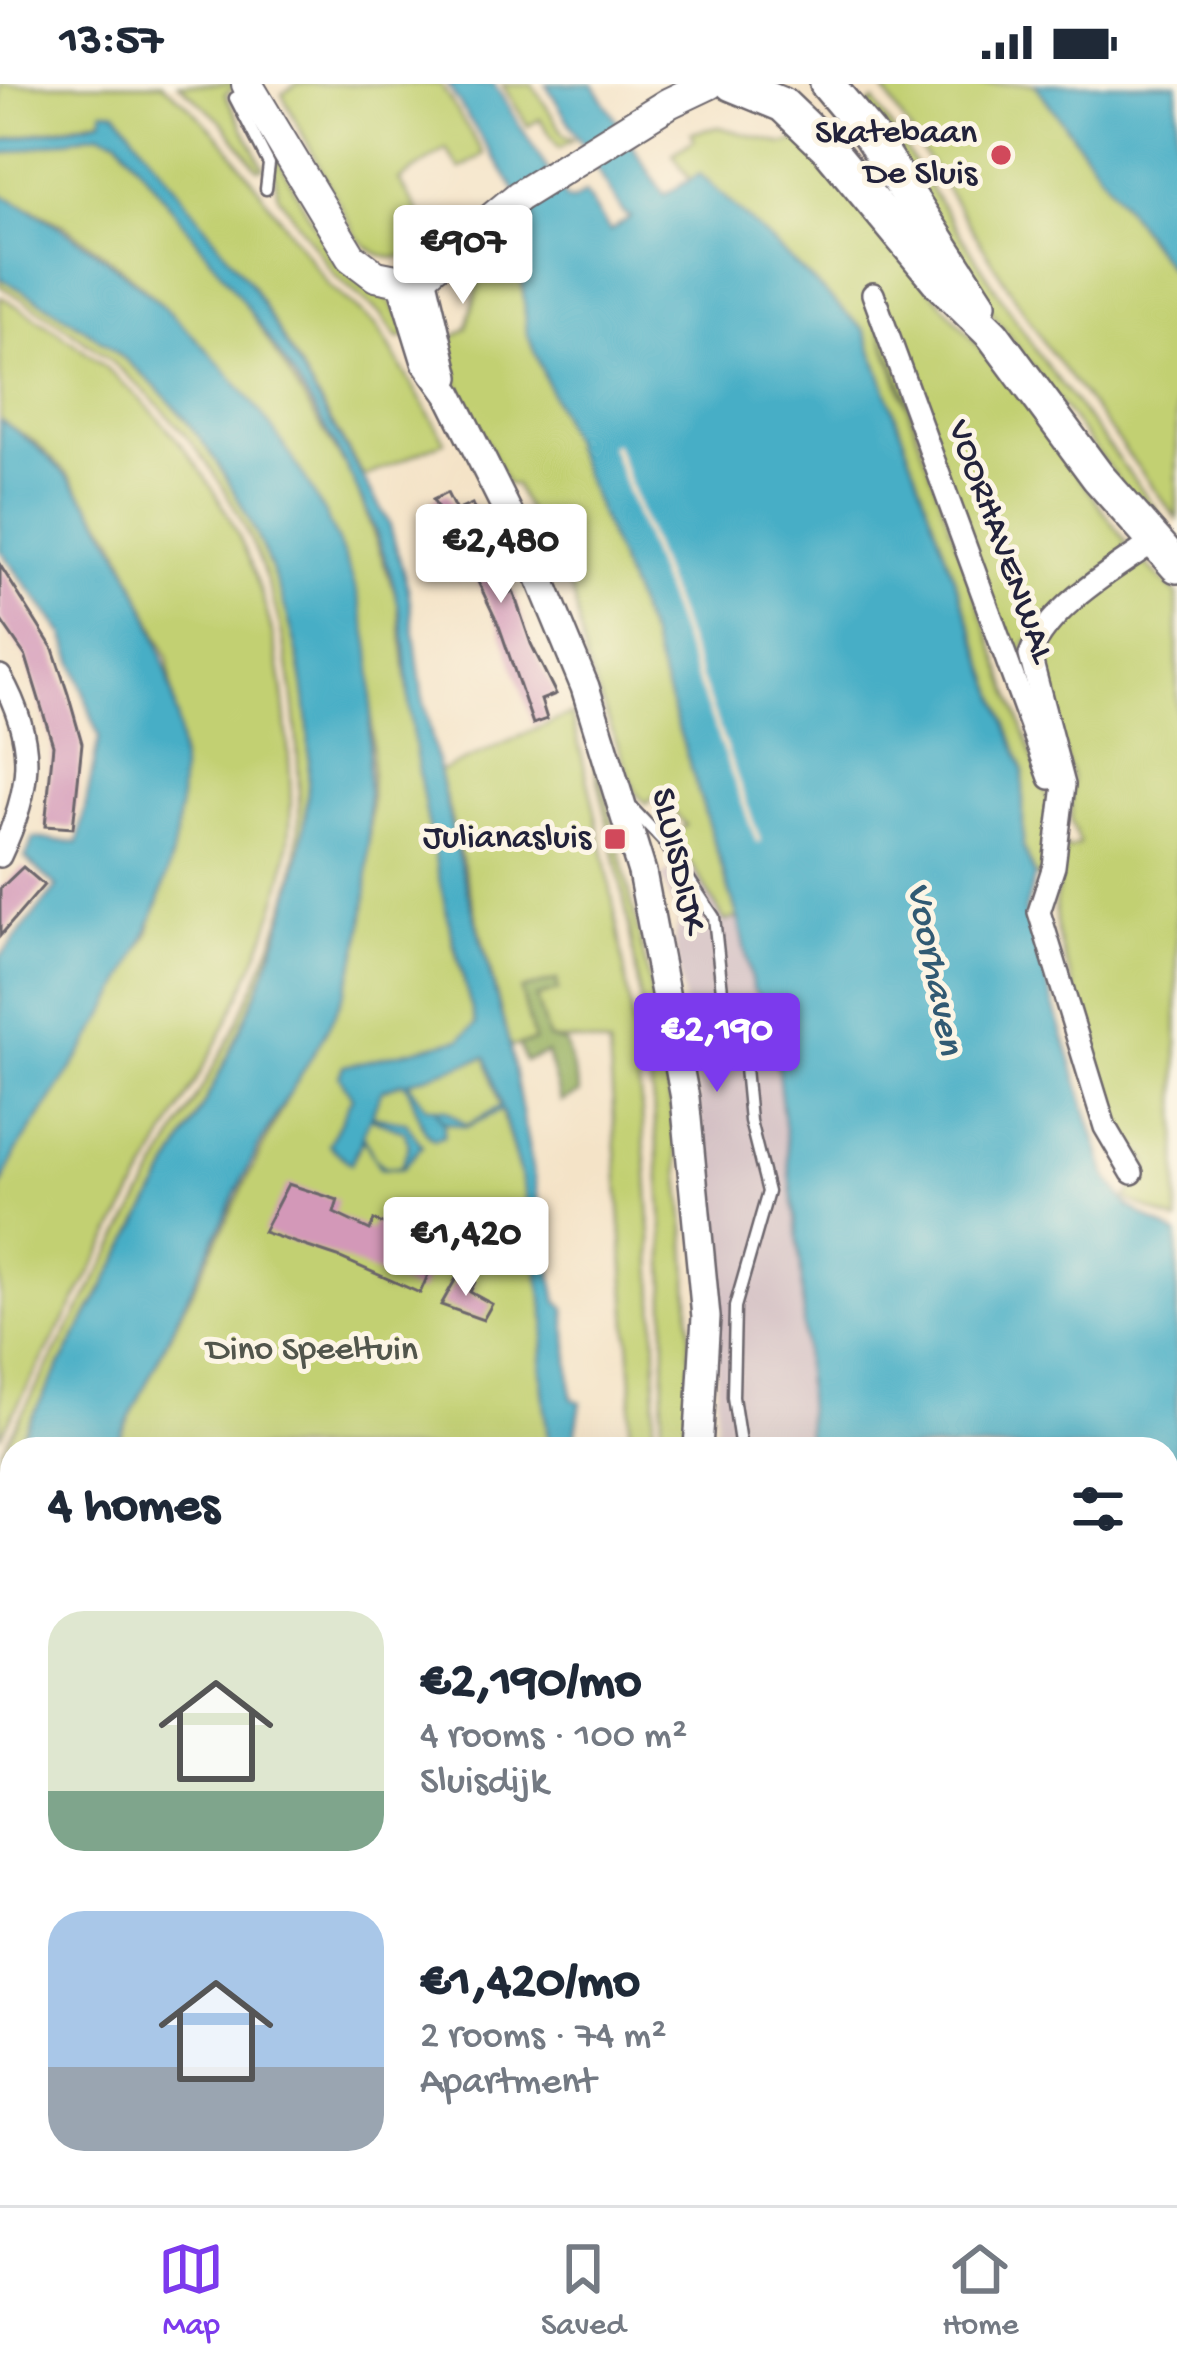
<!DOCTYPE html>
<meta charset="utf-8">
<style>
body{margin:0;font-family:"Gochi Hand",sans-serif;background:#f2f2f3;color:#1f2937;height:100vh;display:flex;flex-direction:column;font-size:45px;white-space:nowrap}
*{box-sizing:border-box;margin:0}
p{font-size:39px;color:#747a83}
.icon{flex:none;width:66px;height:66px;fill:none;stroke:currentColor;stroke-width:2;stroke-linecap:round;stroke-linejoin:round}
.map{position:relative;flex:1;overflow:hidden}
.side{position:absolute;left:0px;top:1353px;width:1179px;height:768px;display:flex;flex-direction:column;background:#fff;border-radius:36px 36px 0 0;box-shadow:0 12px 48px #0002}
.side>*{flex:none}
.price{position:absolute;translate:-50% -102px;padding:0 27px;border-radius:12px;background:#fff;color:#222;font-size:39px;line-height:78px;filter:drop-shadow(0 3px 6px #0008)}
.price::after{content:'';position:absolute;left:50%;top:72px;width:36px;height:27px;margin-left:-18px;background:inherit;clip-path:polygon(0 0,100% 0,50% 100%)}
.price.selected{background:#7c3aed;color:#fff}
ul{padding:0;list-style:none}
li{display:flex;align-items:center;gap:36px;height:300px;padding:0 48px}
li span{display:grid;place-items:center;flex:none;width:336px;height:240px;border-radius:36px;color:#555}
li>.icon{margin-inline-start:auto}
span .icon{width:144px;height:144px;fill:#fffc;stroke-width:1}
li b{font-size:51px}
h2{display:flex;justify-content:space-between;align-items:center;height:144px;padding:0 48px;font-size:51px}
.status{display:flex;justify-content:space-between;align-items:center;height:84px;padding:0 60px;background:#fff;direction:ltr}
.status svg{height:33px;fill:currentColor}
.dock{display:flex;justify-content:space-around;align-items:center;height:168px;border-top:3px solid #e0e1e3;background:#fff;font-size:33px;color:#747a83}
.dock a{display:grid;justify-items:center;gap:6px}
.dock .selected{color:#7c3aed}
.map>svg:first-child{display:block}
.industrial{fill:#d2bec3}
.green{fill:#c2d072;stroke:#727956;stroke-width:3}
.forest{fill:#99b264;stroke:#5e6a50;stroke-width:3}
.water{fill:#47aec6;stroke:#346880;stroke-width:3;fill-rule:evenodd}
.pier{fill:#f4e3c7}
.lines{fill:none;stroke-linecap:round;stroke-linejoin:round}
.ferry{stroke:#315a73;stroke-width:3;stroke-dasharray:15 12;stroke-linecap:butt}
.building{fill:#d398b8}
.service-casing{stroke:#6c666c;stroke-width:15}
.minor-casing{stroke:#6c666c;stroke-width:26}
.tertiary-casing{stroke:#6c666c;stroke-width:32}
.secondary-casing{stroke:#6c666c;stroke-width:34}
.primary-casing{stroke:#6c666c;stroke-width:38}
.service{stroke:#fff;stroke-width:10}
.minor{stroke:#fff;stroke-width:21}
.tertiary{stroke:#fff;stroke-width:27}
.secondary{stroke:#fff;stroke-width:30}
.primary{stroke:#fff;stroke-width:33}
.poi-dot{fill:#d1495b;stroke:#fcf5e5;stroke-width:4.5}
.labels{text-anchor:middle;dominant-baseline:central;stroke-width:10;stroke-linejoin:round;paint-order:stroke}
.poi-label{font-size:36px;fill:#22223b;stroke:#fcf5e5;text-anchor:end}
.street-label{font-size:36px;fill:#22223b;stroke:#fcf5e5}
.park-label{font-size:36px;fill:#52564c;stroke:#fcf5e5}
.water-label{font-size:39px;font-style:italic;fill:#315a73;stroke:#fcf5e5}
</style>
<div class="status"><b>13:57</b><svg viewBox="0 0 49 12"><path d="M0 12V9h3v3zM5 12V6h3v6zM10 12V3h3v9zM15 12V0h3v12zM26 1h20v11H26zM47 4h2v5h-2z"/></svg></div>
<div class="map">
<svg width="1177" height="2121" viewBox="0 0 1177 2121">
<rect width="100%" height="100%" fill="#fcf5e5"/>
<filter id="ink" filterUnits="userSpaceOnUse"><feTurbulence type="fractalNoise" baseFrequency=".00833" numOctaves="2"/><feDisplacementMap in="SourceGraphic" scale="24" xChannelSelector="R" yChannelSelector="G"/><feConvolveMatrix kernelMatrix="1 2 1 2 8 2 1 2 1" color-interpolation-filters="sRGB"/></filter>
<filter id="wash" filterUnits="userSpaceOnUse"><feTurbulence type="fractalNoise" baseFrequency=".004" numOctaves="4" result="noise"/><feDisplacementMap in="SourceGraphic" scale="48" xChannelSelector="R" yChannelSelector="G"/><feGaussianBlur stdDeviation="2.7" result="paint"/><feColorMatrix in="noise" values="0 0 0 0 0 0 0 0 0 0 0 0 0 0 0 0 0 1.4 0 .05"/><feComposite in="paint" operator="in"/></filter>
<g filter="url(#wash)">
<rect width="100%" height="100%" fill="#f4e3c7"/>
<g class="industrial">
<path d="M690,776L725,836L738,834L753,905L771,927L801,1185L808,1361L800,1365H716L718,1155L674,854L678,838L662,792Z"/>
<path d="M1177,1494V2121H976L979,2109H1167V1509Z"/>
</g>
<g class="green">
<path d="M0,0H162L185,18L226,60L330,203L377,242L445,357L364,393L252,202L102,35L0,57Z"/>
<path d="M179,0H241L225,10L264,84L258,85L222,38Z"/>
<path d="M297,0H440L484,70L460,85L446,65L399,96L436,156C401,177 386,184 355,151L282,10Z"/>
<path d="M502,0H532L565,52L574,55L559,64L540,35L528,42Z"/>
<path d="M880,0H1035L1177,195V435L1046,262Z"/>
<path d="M246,16L333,175L356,198L391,218L410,252L398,254L381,230L335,192L278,111L272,73Z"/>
<path d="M874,17L1038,270L1167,439L1164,443L1152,441L994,232L865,24Z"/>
<path d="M718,43L783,60L803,54L1024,317L1126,458L1120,472L1024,561L1057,697L866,208L1056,737L1040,793L1030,789L1023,764V685L865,247L700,91L690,96L673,70L694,56L691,49Z"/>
<path d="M99,49L118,55L241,213L354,396L398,518L412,644L454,863L525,1108L546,1237L541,1286L549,1365H114L355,876C373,777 383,590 352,494C312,371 174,213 66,143C45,130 22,121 0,110V71Z"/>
<path d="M519,142L523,149L518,152L527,249L650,554L738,834L725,837L675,752L686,741L657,711L646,720L636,709L586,578L574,514L556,473L550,472L515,401L507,400L457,298L445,259L467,244L484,178Z"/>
<path d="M0,194C139,272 203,327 267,475C367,704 275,891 165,1092C110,1192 51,1294 0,1393L2,1366L233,948C254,902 277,854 290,804C302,757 300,708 297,659C285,442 185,307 0,202Z"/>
<path d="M0,212C174,311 274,445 287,650C291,695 294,742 284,787C272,846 244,903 218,957L0,1353V1105L16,1068L149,849L181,673L168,574L115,455L67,390L36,359L0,336Z"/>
<path d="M1135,479L1147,481L1177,511V1138L1126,1115L1147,1085V1076L1123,1053L1115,1035L1057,849L1055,820L1065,761L1067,766L1080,760L1071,737L1072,694L1039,584L1043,558Z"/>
<path d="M571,630C617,801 642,975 651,1154C654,1224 661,1296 650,1365H628L632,1299L609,963C576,952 545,955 510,963L439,688Z"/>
<path d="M589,647C650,877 705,1119 686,1365H659C675,1202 657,1015 631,854C620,784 600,717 589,647Z"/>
<path d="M12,1568V2046L0,2048V1594Z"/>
<path d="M12,2097V2109H137L148,2121H0V2099Z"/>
<path d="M157,2109H307L271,2121H163Z"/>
</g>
<path class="forest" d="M557,896L558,907L536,913L548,954L565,959L580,1009L561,1018L547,969L525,977L519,961L534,957L521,906Z"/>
<g class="water">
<path d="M447,0H494L566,115L572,117L585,109L610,147L631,133L624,130L546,0H593L664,111L700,90L865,247L1023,685V763L1035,792L1025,827L1107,1093L1129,1123L1177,1151V1433L1167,1449V1365H800L808,1360L801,1185L771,928L753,905L738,834L650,554L527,249L518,152L534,136Z"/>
<path d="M1035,0H1177V195Z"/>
<path d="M103,26L116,27L252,202L389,439L408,504L422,609L456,765L510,963L557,1218L565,1224L572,1315L581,1318L573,1365H549L541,1286L546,1237L525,1108L502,1026L466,1043L444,1038V1052L434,1056C414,1041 419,1016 403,998L382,1006L371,1032L406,1038L422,1062L402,1085L380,1084L363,1054L351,1080L329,1061L352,1013L339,992L344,982L460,955L476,940C448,845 427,744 412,646C406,604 408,561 398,519C359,353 222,188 118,55L99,49L0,71V57L90,39L102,35ZM486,973L501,1022L467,1041L445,1025L426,1023L408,998ZM370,1034L404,1047L409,1061L401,1083L386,1084L374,1074L363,1050Z"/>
<path d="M0,110C160,186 340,379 369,560C376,605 367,650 368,696C369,755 371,819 355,877C335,949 288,1004 255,1070C207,1168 163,1267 114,1365H14C64,1275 114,1184 164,1094C278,888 366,702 264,468C205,331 130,264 0,194Z"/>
<path d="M0,336C68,379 108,439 140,512C239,738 143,882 16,1068L0,1105V873L57,803L25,774L34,754L78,759L99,654L64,550L0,466Z"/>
<path d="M12,1369V1568L0,1594V1393Z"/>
<path d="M307,2109H575L573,2121H271Z"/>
<path d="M677,2109H952L950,2121H675Z"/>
</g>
<path class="pier" d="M615,359L761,758L757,760L610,361Z"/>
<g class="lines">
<path class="ferry" d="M436,1026L443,1038"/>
</g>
<g id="blocks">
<g class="building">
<path d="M447,409L456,427L472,420L509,509L513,507L531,560L556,610L541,616L547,635L533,640L499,542L447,432L443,434L433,416Z"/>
<path d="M0,481L53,565L68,610L82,659L73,744L45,742L53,661L26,573L0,535Z"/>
<path d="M23,783L44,801L0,852V805Z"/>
<path d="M288,1100L338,1116L334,1129L370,1146L374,1136L420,1157L416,1166L435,1175L420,1209L338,1173L263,1148Z"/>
<path d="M459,1189L475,1198L470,1208L492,1220L483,1236L441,1221Z"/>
</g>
</g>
</g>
<g filter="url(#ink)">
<use href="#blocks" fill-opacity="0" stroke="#6c666c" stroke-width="3"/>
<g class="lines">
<g class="service-casing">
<g id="service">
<path d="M246,8L235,14L269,80L266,105"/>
<path d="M632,724L664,758L714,833L722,907L745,984L750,1037L768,1108L735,1223L733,1313L741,1365"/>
</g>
</g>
<g class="minor-casing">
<g id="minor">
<path d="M873,210L1050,694"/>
<path d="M0,592C38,659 31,706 0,772"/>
<path d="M1132,1089L1105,1043L1039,828L1054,782L1064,701L1030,571C1047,526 1107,489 1146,463"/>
</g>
</g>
<g class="tertiary-casing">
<g id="tertiary">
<path d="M422,192L446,293"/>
<path d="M401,197L426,278L449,310L535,482L585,603L642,788L685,1014L706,1233L698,1365"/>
<path d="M633,2121L635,2109"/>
</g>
</g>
<g class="secondary-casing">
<path id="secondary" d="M247,0L351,173L376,192L401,197L422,192L519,112L669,19L709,0"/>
</g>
<g class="primary-casing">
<g id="primary">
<path d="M732,0L783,21L829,65L941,200L993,251L1098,393L1177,482"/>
<path d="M827,0L869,50L979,220"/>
</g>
</g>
<use href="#service" class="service"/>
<use href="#minor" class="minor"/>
<use href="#tertiary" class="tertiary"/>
<use href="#secondary" class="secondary"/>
<use href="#primary" class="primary"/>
</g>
</g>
<g class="poi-dot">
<circle cx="1001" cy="71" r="12"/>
<rect x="603" y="743" width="24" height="24" rx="6"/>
</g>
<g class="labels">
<g class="poi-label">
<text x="977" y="50">Skatebaan<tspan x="977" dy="41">De Sluis</tspan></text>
<text x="591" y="755">Julianasluis</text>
</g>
<g class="street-label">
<text transform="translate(999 458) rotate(70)">VOORHAVENWAL</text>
<text transform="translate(676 777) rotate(77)">SLUISDIJK</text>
</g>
<g class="park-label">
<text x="312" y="1267">Dino Speeltuin</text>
</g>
<g class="water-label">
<text transform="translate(932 885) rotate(79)">Voorhaven</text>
</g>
</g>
</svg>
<b class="price" style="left:463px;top:223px">€907</b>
<b class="price" style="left:501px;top:522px">€2,480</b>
<b class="price selected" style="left:717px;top:1011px">€2,190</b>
<b class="price" style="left:466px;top:1215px">€1,420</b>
<section class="side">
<h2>4 homes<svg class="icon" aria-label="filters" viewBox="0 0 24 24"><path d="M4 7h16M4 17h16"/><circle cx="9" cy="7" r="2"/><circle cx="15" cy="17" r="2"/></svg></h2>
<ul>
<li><span style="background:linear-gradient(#dfe7d0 75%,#7fa58c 0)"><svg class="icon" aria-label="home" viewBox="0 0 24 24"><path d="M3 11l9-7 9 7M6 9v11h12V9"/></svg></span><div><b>€2,190/mo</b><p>4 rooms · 100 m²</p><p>Sluisdijk</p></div></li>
<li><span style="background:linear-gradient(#a9c7e8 65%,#9aa5b1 0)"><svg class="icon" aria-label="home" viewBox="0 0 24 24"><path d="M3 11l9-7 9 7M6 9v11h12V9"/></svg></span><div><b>€1,420/mo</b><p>2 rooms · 74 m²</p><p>Apartment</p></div></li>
</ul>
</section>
</div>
<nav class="dock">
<a class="selected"><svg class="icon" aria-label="map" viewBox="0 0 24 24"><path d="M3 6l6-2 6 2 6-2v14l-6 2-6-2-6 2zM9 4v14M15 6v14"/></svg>Map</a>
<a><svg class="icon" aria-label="saved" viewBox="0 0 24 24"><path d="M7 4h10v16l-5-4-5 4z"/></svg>Saved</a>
<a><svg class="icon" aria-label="home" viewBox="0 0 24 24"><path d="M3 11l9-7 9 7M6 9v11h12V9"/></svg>Home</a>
</nav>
